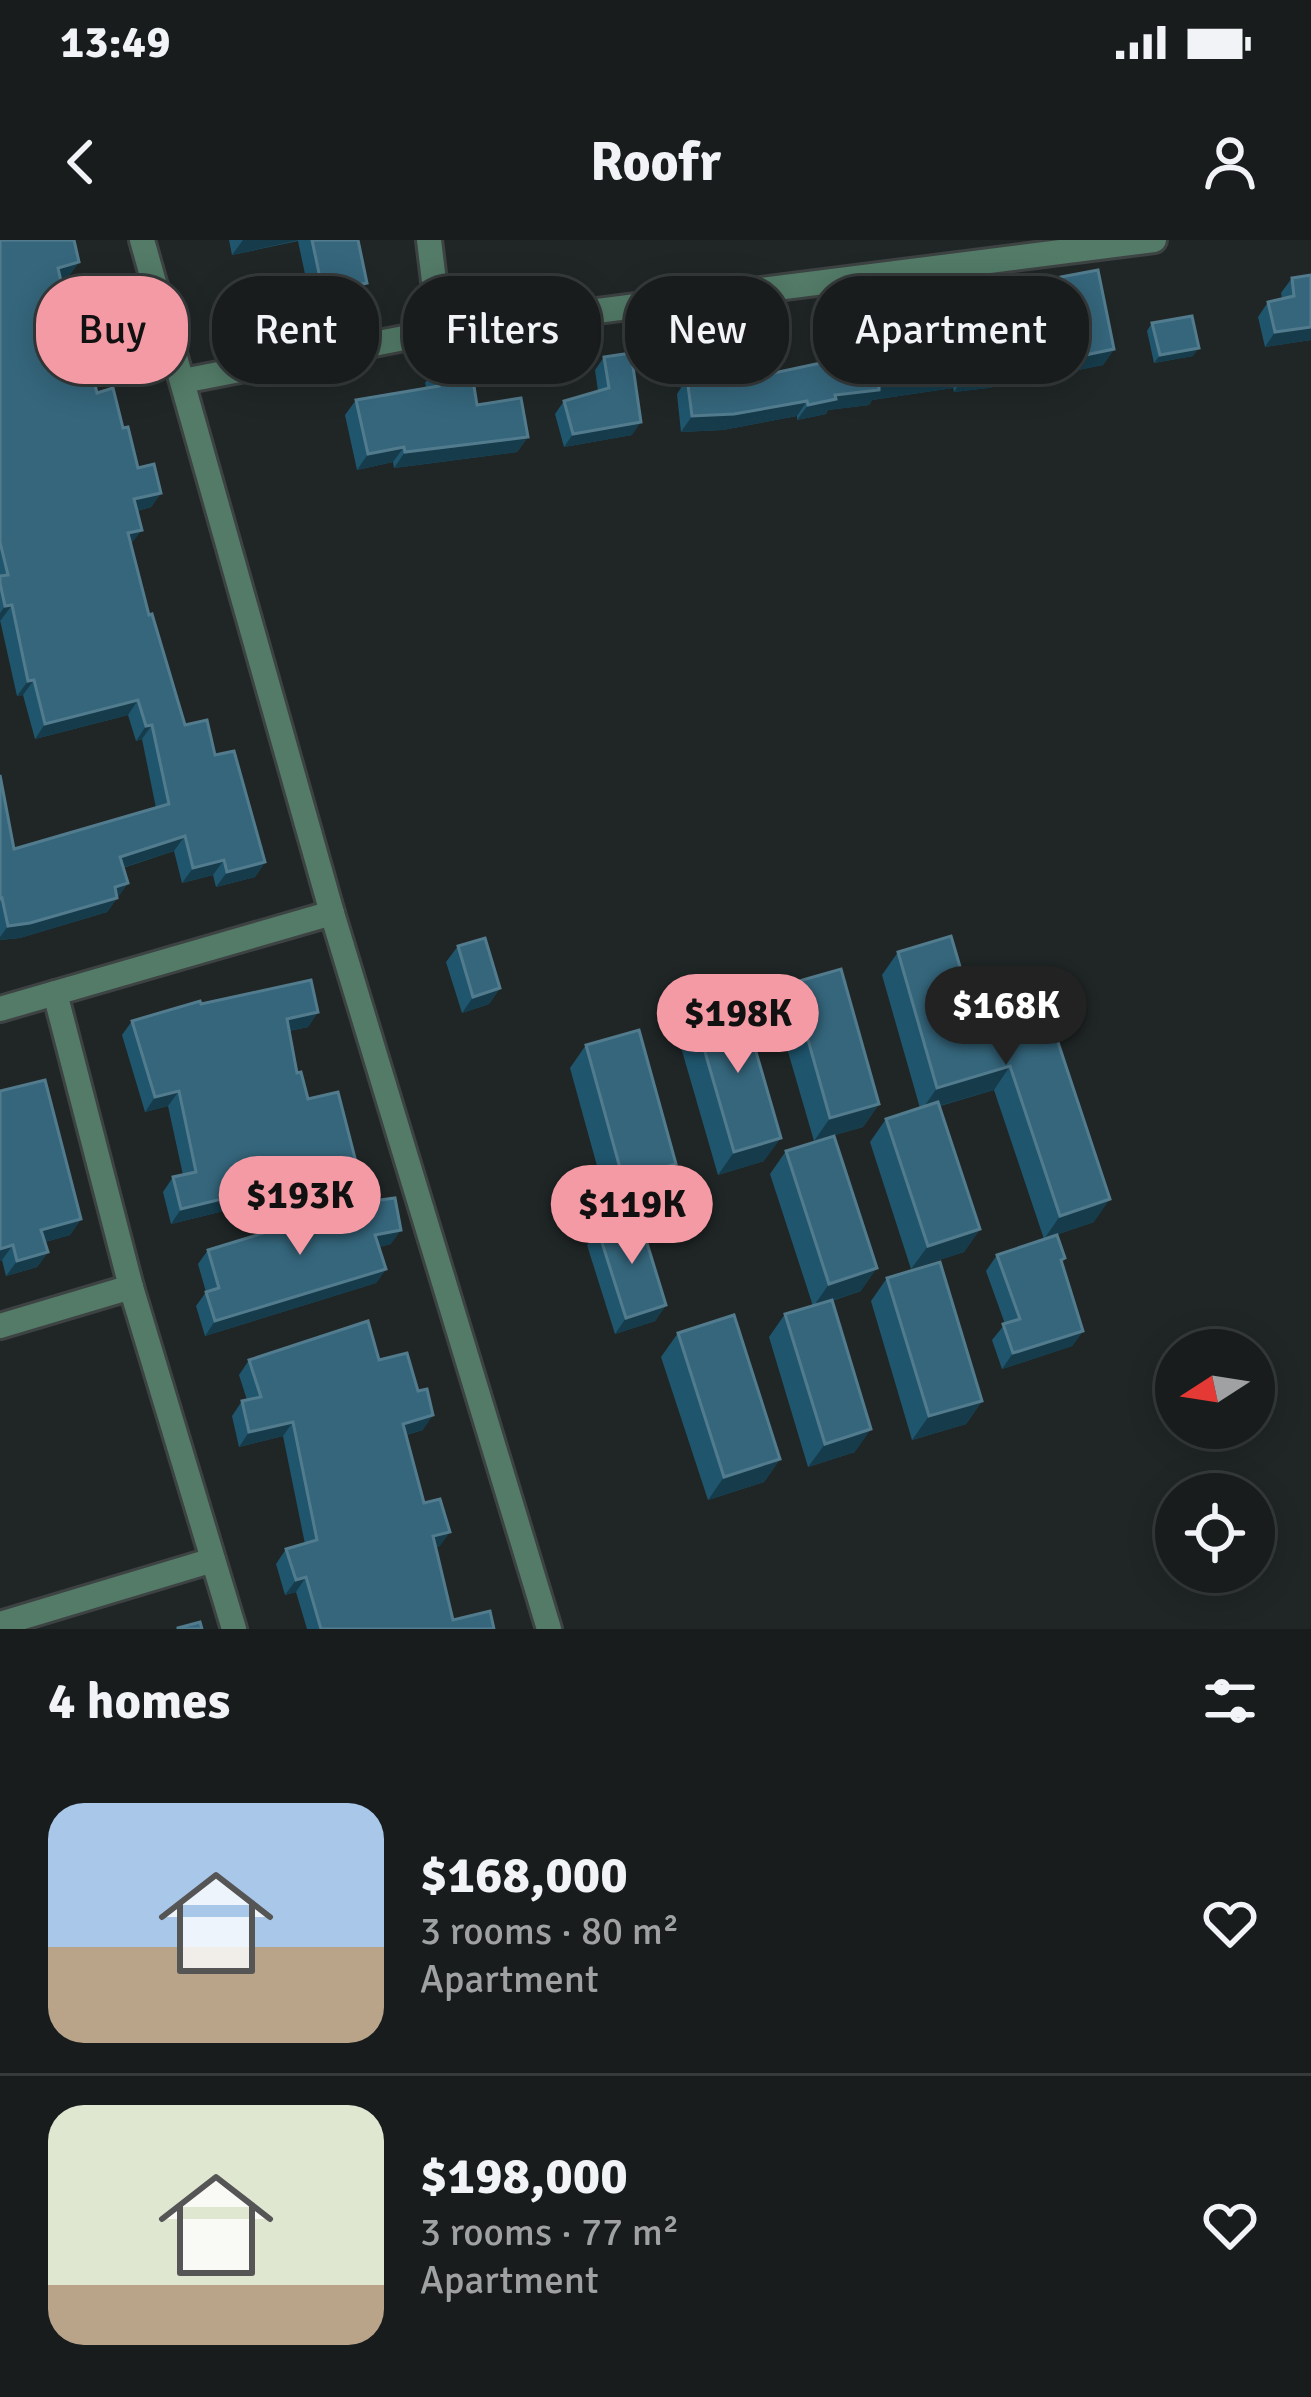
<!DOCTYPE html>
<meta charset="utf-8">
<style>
body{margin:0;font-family:Signika,sans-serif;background:#252929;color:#f1f3f6;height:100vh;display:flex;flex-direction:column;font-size:45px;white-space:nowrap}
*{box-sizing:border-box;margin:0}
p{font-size:39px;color:#9fa1a3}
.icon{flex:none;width:66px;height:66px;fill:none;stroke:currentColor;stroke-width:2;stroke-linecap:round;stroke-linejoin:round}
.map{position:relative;height:1389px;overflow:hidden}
.drawer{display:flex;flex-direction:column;background:#181c1c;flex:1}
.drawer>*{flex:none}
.top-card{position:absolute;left:36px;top:36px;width:1239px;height:108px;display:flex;gap:24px}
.needle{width:78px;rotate:258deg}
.tools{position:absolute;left:1155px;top:1089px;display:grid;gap:24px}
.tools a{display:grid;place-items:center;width:120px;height:120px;border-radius:50%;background:#181c1c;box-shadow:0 6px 30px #0003,0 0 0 3px #363a3b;font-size:60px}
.price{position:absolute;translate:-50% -102px;padding:0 27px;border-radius:42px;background:#f49aa5;color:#111;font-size:39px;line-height:78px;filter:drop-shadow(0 3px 6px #0008)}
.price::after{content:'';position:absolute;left:50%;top:72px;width:36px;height:27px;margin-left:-18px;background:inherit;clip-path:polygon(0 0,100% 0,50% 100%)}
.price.active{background:#222;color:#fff}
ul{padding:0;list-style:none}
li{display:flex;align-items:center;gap:36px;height:300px;padding:0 48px}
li+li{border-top:3px solid #363a3b}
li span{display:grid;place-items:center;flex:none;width:336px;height:240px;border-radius:36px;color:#555}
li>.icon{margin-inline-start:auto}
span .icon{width:144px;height:144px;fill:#fffc;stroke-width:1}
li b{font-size:51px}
h2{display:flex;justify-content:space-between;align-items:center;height:144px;padding:0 48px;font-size:51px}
.pill{padding:0 42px;border-radius:48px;background:#181c1c;box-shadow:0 6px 30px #0003,0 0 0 3px #363a3b;font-size:42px;line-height:108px}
.pill.active{background:#f49aa5;color:#111}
.status{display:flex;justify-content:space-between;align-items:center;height:84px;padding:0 60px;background:#181c1c;direction:ltr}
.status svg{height:33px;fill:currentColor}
header{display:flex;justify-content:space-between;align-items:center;height:156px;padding:0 48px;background:#181c1c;font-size:54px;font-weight:800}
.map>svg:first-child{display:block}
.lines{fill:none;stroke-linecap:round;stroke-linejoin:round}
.minor-casing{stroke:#3d4242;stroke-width:30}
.minor{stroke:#537b68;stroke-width:24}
.wall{fill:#1f566e}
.shaded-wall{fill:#163c4b}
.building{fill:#35667c;stroke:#527c8e;stroke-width:3}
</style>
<div class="status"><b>13:49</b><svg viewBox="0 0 49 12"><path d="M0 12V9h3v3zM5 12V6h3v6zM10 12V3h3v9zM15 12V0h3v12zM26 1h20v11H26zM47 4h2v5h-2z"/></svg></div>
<header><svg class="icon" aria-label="back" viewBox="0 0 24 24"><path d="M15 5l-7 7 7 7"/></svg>Roofr<svg class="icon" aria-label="person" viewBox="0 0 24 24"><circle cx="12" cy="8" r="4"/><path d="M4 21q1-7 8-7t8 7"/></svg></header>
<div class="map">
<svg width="1311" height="1389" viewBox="0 0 1311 1389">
<rect width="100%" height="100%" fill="#202626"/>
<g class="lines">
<g class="minor-casing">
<g id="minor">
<path d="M142,0L332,673L549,1389"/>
<path d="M429,0L440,91"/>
<path d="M183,141L440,91L1154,0"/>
<path d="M55,753L131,1047L234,1389"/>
<path d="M0,769L332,673"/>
<path d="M0,1086L131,1047"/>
<path d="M0,1384L213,1320"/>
</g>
</g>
<use href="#minor" class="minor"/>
</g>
<g class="wall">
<path d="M0,0L79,22L68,37L60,39L79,118L97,153L123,188L138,228L161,253L151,267L137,271L131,304L149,375L185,485L215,515L265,622L255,637L216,647L213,635L182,643L174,611L123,628L128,643L107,672L20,698L0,700V535L14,609L156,568L142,499L136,501L128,475L35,499L23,455L17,456L0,380Z"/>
<path d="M229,0H358L367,43L356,58L312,67L298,1L232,15Z"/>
<path d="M1311,35V100L1265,107L1258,77L1268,62L1282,58L1281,53L1292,38Z"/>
<path d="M1061,37L1114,109L1103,125L988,148L954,152L953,148L872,160L869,165L828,170L826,174L797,180V176L723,190L681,192L677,154L687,138L760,136L831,120L827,89L837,74L870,85L944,73L943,65L954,49L992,78L1054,68L1051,52Z"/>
<path d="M1152,83L1193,116L1154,123L1147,91Z"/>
<path d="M604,117L632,195L564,207L555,174L564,161L598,151L595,130Z"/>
<path d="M436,127L477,165L528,197L517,212L394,228L393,222L357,230L345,175L356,160L426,148L425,143Z"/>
<path d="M458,706L500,748L489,764L462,773L446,722Z"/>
<path d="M898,712L978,788L1046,766L1094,982L1044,999L994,850L940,866L980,989L964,1012L911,1029L870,902L886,879L920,868L882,735Z"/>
<path d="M792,743L879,864L863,887L814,901L775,767Z"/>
<path d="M201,764L318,772L308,787L289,791L297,833L308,859L357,926L346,941L171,984L163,952L173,937L183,935L168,866L145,872L122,795L132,781Z"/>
<path d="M694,774L764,921L718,935L678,797Z"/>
<path d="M586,805L660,947L607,962L570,828Z"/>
<path d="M0,851L81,979L70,995L45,1002L48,1012L37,1027L6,1036L2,1020L0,1021Z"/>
<path d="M786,911L861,1051L832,1061L855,1212L808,1227L769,1097L785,1074L813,1066L770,934Z"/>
<path d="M598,990L666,1065L655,1081L615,1094L587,1005Z"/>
<path d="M391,1004L379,1007L386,1029L376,1043L205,1096L196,1066L206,1052L198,1024L208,1010Z"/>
<path d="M997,1015L1062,1023L1083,1091L1072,1106L1002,1129L992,1100L1005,1084L986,1031Z"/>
<path d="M887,1038L982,1161L966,1184L912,1200L871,1061Z"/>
<path d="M678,1093L780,1219L764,1242L708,1260L661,1117Z"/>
<path d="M249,1120H379L423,1190L406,1195L424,1263L440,1306L436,1307L453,1380L494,1389H307L296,1352L285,1355L276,1324L286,1309L305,1304L283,1196L239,1207L232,1176L242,1161L247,1160L239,1135Z"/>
</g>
<g class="shaded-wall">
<path d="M243,0H299L232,15Z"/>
<path d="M79,22L68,37L47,42L58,28Z"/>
<path d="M367,43L356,58L312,67L323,52Z"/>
<path d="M1311,87V100L1265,107L1275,92Z"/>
<path d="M1199,108L1193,116L1154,123L1160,115Z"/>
<path d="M1114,109L1103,125L988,148L954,152L964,137Z"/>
<path d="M964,132L953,148L872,160L869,165L828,170L826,174L797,180L808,165L835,155L879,145Z"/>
<path d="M807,161L797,176L723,190L681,192L692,176Z"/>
<path d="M641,182L632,195L564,207L573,194Z"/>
<path d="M528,197L517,212L394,228L405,212Z"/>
<path d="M404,207L393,222L357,230L368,214Z"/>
<path d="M161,253L151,267L124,274L134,259Z"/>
<path d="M142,290L131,304L128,293Z"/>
<path d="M12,365L1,380H0V373L5,366Z"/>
<path d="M34,440L23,455L17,456L28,441Z"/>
<path d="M138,460L128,475L35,499L45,484Z"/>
<path d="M152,485L142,499L136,501L146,486Z"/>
<path d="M185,596L174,611L109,632L120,617Z"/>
<path d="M224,620L213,635L182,643L193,628Z"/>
<path d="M265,622L255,637L216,647L227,632Z"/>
<path d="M128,643L107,672L20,698L0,700V697L8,686Z"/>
<path d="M500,748L489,764L462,773L473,757Z"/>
<path d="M318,772L308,787L277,793L287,779Z"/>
<path d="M1010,826L994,850L921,871L937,848Z"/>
<path d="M179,851L168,866L145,872L155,857Z"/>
<path d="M879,864L863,887L814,901L830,878Z"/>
<path d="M781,898L764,921L718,935L734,912Z"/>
<path d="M676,924L660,947L607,962L623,939Z"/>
<path d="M357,926L346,941L171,984L181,969Z"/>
<path d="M1110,959L1094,982L1044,999L1060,976Z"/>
<path d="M81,979L70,995L30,1006L41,990Z"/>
<path d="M980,989L964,1012L911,1029L928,1006Z"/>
<path d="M401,990L391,1004L365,1010L375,995Z"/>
<path d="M13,1005L2,1020L0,1021V1009Z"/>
<path d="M48,1012L37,1027L6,1036L17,1021Z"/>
<path d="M877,1028L861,1051L813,1067L829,1044Z"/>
<path d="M386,1029L376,1043L205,1096L215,1081Z"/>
<path d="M666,1065L655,1081L615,1094L626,1078Z"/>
<path d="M1083,1091L1072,1106L1002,1129L1013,1113Z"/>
<path d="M982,1161L966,1184L912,1200L929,1176Z"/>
<path d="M433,1175L423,1190L393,1198L403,1184Z"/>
<path d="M293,1182L283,1196L239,1207L249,1192Z"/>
<path d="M871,1189L855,1212L808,1227L825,1204Z"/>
<path d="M780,1219L764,1242L708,1260L724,1237Z"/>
<path d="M450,1292L440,1306L423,1311L433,1296Z"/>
<path d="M306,1337L296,1352L285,1355L296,1340Z"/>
</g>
<g class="building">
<path d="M0,0H74L79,22L58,28L79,118L88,116L97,153L113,148L123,188L128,187L138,228L154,224L161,253L134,259L142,290L128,293L149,375L152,374L185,485L207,480L215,515L234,511L265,622L227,632L224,620L193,628L185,596L120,617L128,643L115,647L117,658L30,683L8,686L2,658L0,659V535L14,609L169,564L152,485L146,486L138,460L45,484L34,440L28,441L12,365L5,366L0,343V336L8,335L0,302Z"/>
<path d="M312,0H358L367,43L323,52Z"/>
<path d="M1098,30L1114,109L999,133L964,137V132L879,145V150L835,155L836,159L808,165L807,161L734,174L692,176L687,138L759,129L760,136L844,118L837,74L868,70L870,85L956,71L954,49L988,45L992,78L1067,65L1061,37Z"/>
<path d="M1311,35V87L1275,92L1268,62L1294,56L1292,38Z"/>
<path d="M1192,76L1199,108L1160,115L1152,83Z"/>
<path d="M631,113L641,182L573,194L564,161L609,148L604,117Z"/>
<path d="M470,121L477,165L521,158L528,197L405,212L404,207L368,214L356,160L439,146L436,127Z"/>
<path d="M951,696L978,788L1046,766L1110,959L1060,976L1010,826L937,848L898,712Z"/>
<path d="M485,698L500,748L473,757L458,706Z"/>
<path d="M841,729L879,864L830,878L792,743Z"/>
<path d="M311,740L318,772L287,779L297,833L301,832L308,859L338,852L357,926L181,969L173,937L196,932L179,851L155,857L132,781L200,761L201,764Z"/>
<path d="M741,760L781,898L734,912L694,774Z"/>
<path d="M639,790L676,924L623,939L586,805Z"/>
<path d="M45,840L81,979L41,990L48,1012L17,1021L13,1005L0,1009V851Z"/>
<path d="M938,862L980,989L928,1006L886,879Z"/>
<path d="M834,896L877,1028L829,1044L786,911Z"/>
<path d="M395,958L401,990L375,995L386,1029L215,1081L206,1052L219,1048L208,1010L365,962Z"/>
<path d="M639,977L666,1065L626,1078L598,990Z"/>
<path d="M1057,995L1065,1018L1061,1020L1083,1091L1013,1113L1003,1084L1020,1079L997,1015Z"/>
<path d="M940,1022L982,1161L929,1176L887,1038Z"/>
<path d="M832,1060L871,1189L825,1204L785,1074Z"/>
<path d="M734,1075L780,1219L724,1237L678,1093Z"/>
<path d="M368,1081L379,1120L407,1113L418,1151L427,1149L433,1175L403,1184L424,1263L440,1259L450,1292L433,1296L453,1380L490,1371L494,1389H321L306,1337L296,1340L286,1309L317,1300L293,1182L249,1192L242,1161L261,1157L249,1120Z"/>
<path d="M200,1382L202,1389H178V1388Z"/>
</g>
</svg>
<div class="tools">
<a><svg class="needle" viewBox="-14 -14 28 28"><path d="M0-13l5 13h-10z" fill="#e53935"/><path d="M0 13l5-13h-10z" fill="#9fa1a3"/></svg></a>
<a><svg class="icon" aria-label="locate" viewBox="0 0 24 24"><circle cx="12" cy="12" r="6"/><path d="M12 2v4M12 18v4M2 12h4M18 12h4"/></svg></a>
</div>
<b class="price active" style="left:1006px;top:828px">$168K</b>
<b class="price" style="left:738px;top:836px">$198K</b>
<b class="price" style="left:300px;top:1018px">$193K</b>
<b class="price" style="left:632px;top:1027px">$119K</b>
<div class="top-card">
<a class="pill active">Buy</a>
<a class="pill">Rent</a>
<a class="pill">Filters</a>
<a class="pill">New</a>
<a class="pill">Apartment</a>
</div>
</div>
<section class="drawer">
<h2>4 homes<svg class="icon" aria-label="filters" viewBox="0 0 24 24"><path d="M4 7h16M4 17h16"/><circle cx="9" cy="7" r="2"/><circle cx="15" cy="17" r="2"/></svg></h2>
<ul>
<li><span style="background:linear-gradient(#a9c7e8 60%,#b9a48a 0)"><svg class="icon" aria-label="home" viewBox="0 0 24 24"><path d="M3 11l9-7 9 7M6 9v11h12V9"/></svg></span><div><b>$168,000</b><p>3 rooms · 80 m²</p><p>Apartment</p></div><svg class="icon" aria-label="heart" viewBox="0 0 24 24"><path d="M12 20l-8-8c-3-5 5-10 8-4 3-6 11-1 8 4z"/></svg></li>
<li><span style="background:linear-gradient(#dfe7d0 75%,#b9a48a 0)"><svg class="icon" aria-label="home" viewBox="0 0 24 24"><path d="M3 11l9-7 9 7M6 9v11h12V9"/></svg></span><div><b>$198,000</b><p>3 rooms · 77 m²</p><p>Apartment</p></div><svg class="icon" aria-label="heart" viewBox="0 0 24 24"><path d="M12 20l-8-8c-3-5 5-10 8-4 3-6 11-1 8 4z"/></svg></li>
</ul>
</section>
